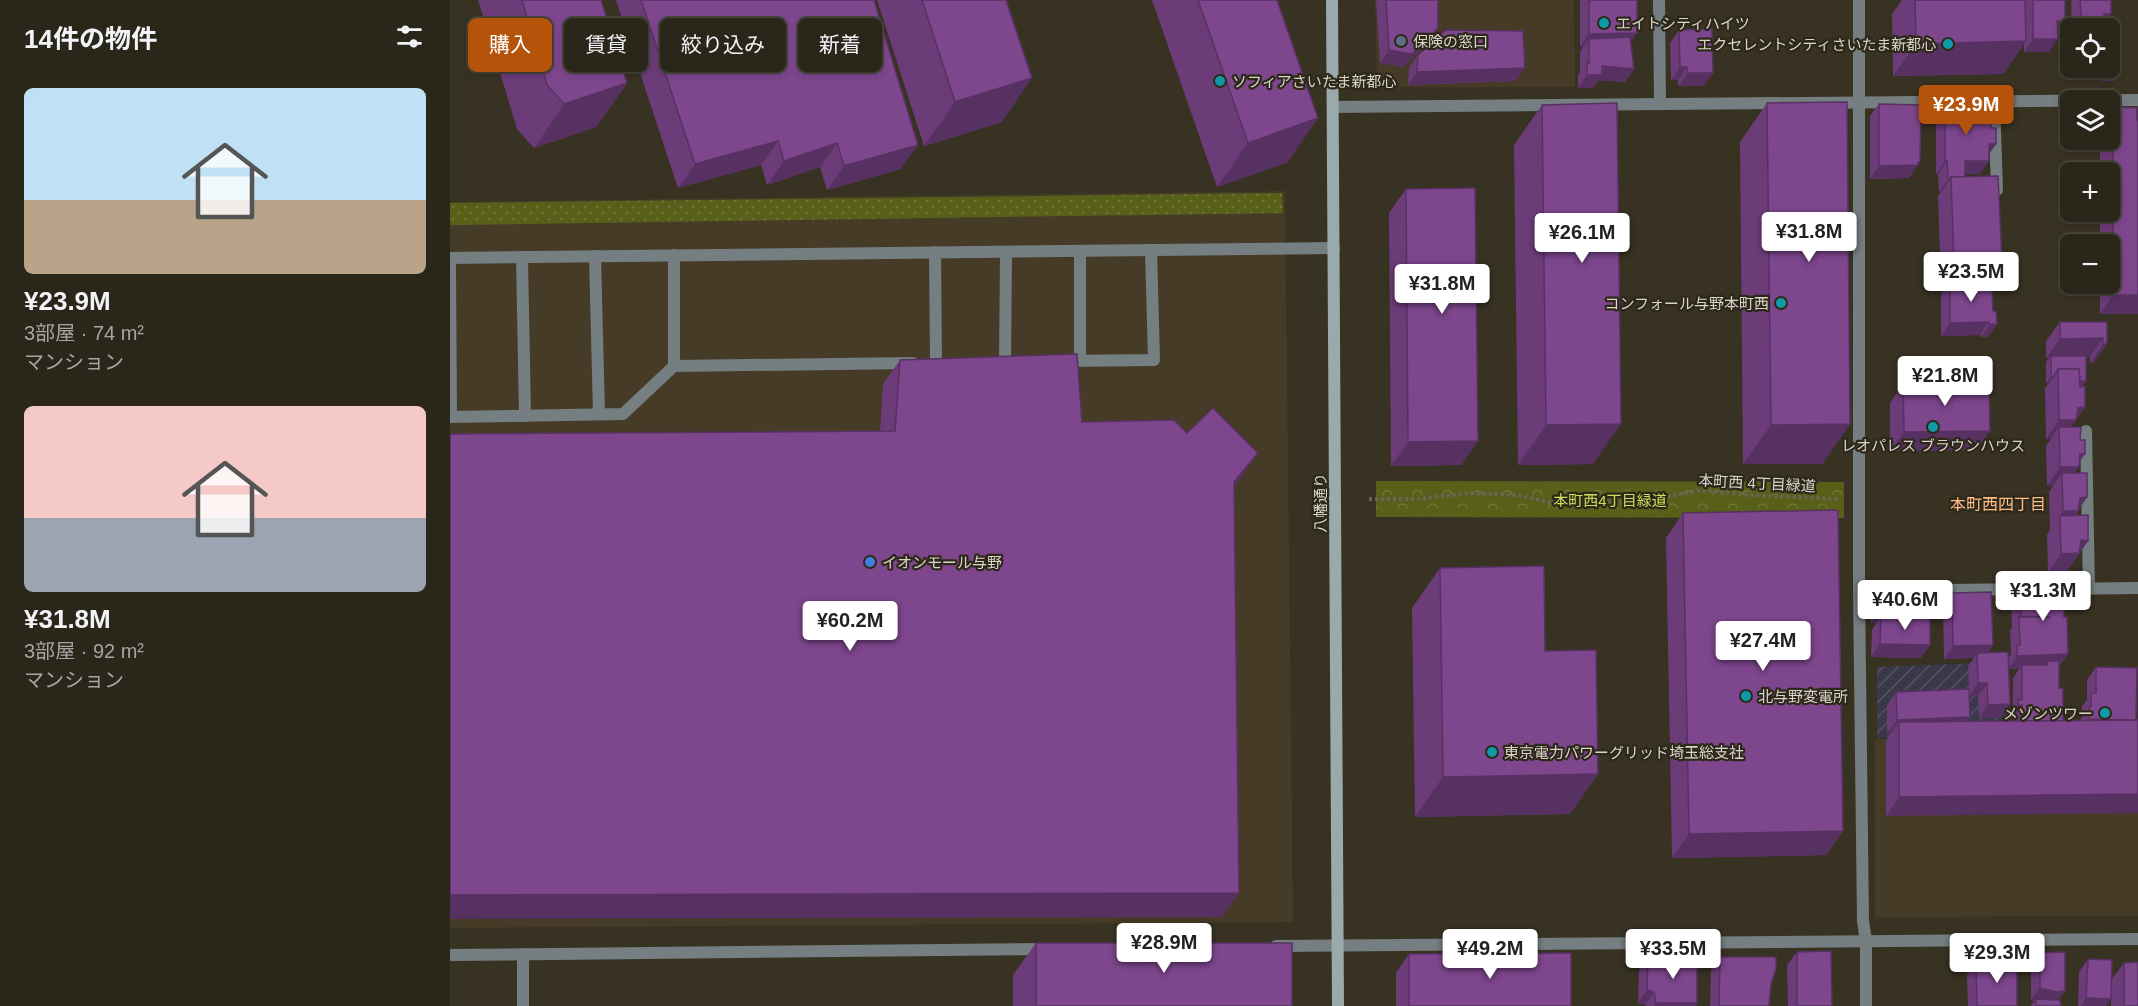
<!DOCTYPE html>
<html lang="ja">
<meta charset="utf-8">
<style>
body{margin:0;font-family:Helvetica,"Noto Sans JP",sans-serif;background:#363227;color:#f1f3f6;height:100vh;display:flex;flex-direction:column;font-size:22px;white-space:nowrap}
*{box-sizing:border-box;margin:0}
p{font-size:20px;color:#a5a5a2}
.icon{flex:none;width:33px;height:33px;fill:none;stroke:currentColor;stroke-width:2;stroke-linecap:round;stroke-linejoin:round}
.map{position:relative;flex:1;overflow:hidden}
.details{display:flex;flex-direction:column;background:#2a261a;width:450px}
.details>*{flex:none}
.top-card{position:absolute;left:18px;top:18px;width:570px;height:54px;display:flex;gap:12px}
.buttons{position:absolute;left:1610px;top:18px;display:grid;gap:12px}
.buttons a{display:grid;place-items:center;width:60px;height:60px;border-radius:9px;background:#2a261a;box-shadow:0 3px 9px #0003,0 0 0 2px #464339;font-size:30px}
.price{position:absolute;translate:-50% -51px;padding:0 14px;border-radius:6px;background:#fff;color:#222;font-size:20px;line-height:39px;filter:drop-shadow(0 2px 3px #0008)}
.price::after{content:'';position:absolute;left:50%;top:36px;width:18px;height:14px;margin-left:-9px;background:inherit;clip-path:polygon(0 0,100% 0,50% 100%)}
.price.current{background:#b45309;color:#fff}
ul{padding:0;list-style:none}
li{display:grid;align-content:center;gap:12px;height:318px;padding:0 24px}
li span{display:grid;place-items:center;height:186px;border-radius:9px;color:#555}
li>.icon{margin-inline-start:auto}
span .icon{width:108px;height:108px;fill:#fffc;stroke-width:1}
li b{font-size:26px}
h2{display:flex;justify-content:space-between;align-items:center;height:72px;padding:0 24px;font-size:26px}
.chip{padding:0 21px;border-radius:9px;background:#2a261a;box-shadow:0 3px 9px #0003,0 0 0 2px #464339;font-size:21px;line-height:54px}
.chip.current{background:#b45309;color:#fff}
main{display:flex;flex:1;min-height:0}
.map>svg:first-child{display:block}
.built{fill:#453b27}
.industrial{fill:url(#industrial-furrows)}
.grass{fill:url(#grass-dots)}
.park{fill:url(#park-crowns)}
.lines{fill:none;stroke-linecap:round;stroke-linejoin:round}
.path{stroke:#6a6558;stroke-width:4;stroke-dasharray:3 3;stroke-linecap:butt}
.service{stroke:#757e80;stroke-width:12}
.minor{stroke:#757e80;stroke-width:12}
.tertiary{stroke:#757e80;stroke-width:12}
.secondary{stroke:#9aa9ac;stroke-width:12}
.wall{fill:#6c3c79;fill-rule:evenodd}
.shaded-wall{fill:#583163}
.building{fill:#7d468d;stroke:#583163;stroke-width:1.5}
.culture-dot{fill:#0f9aa8;stroke:#2e281a;stroke-width:2}
.service-dot{fill:#5c6f8a;stroke:#2e281a;stroke-width:2}
.shop-dot{fill:#3f7fe0;stroke:#2e281a;stroke-width:2}
.labels{text-anchor:middle;dominant-baseline:central;stroke-width:4.5;stroke-linejoin:round;paint-order:stroke}
.poi-label{font-size:15px;fill:#d9d5cc;stroke:#2e281a;text-anchor:start}
.street-label{font-size:15px;fill:#d9d5cc;stroke:#2e281a}
.park-label{font-size:15px;fill:#cede5b;stroke:#2e281a}
.neighbourhood-label{font-size:16px;fill:#fcbd87;stroke:#2e281a}
</style>
<main>
<section class="details">
<h2>14件の物件<svg class="icon" aria-label="filters" viewBox="0 0 24 24"><path d="M4 7h16M4 17h16"/><circle cx="9" cy="7" r="2"/><circle cx="15" cy="17" r="2"/></svg></h2>
<ul>
<li><span style="background:linear-gradient(#bfe0f5 60%,#b9a48a 0)"><svg class="icon" aria-label="home" viewBox="0 0 24 24"><path d="M3 11l9-7 9 7M6 9v11h12V9"/></svg></span><div><b>¥23.9M</b><p>3部屋 · 74 m²</p><p>マンション</p></div></li>
<li><span style="background:linear-gradient(#f6c9c9 60%,#9aa5b1 0)"><svg class="icon" aria-label="home" viewBox="0 0 24 24"><path d="M3 11l9-7 9 7M6 9v11h12V9"/></svg></span><div><b>¥31.8M</b><p>3部屋 · 92 m²</p><p>マンション</p></div></li>
</ul>
</section>
<div class="map">
<svg width="1688" height="1006" viewBox="0 0 1688 1006">
<defs>
<pattern id="industrial-furrows" width="10" height="10" patternUnits="userSpaceOnUse" patternTransform="scale(1.5)"><rect width="10" height="10" fill="#3a3849"/><path d="M-1 1l2-2M0 10L10 0M9 11l2-2" fill="none" stroke="#565462"/></pattern>
<pattern id="grass-dots" width="8" height="8" patternUnits="userSpaceOnUse" patternTransform="scale(1.5)"><rect width="8" height="8" fill="#575f18"/><path d="M2 2h.1M6 6h.1" fill="none" stroke="#6f7538" stroke-width="1.8" stroke-linecap="round"/></pattern>
<pattern id="park-crowns" width="20" height="18" patternUnits="userSpaceOnUse" patternTransform="scale(1.5)"><rect width="20" height="18" fill="#575f18"/><path d="M2 6a3 3 0 1 1 6 0M12 15a3 3 0 1 1 6 0" fill="none" stroke="#6f7538"/></pattern>
</defs>
<rect width="100%" height="100%" fill="#383223"/>
<g class="built">
<path d="M925,0H1124L1125,87H927Z"/>
<path d="M835,191L843,922L0,928V202Z"/>
<path d="M1688,736V916L1425,917V739Z"/>
</g>
<path class="industrial" d="M1556,662L1557,733L1427,738V667Z"/>
<path class="grass" d="M832,193L833,213L0,225V203Z"/>
<path class="park" d="M926,481L1394,482V518L926,517Z"/>
<g class="lines">
<path class="path" d="M919,499H965L1020,493L1066,495L1098,502L1167,503L1200,500L1251,490L1301,495L1389,499"/>
<g class="service">
<path d="M1209,0L1210,103"/>
<path d="M1544,101L1547,190"/>
<path d="M630,251V360"/>
<path d="M485,252L486,362"/>
<path d="M145,256L149,414"/>
<path d="M72,257L75,416"/>
<path d="M0,258L884,248"/>
<path d="M0,266L1,417"/>
<path d="M612,361L704,360L701,250"/>
<path d="M555,362L556,252"/>
<path d="M224,366L463,363"/>
<path d="M0,417L173,414L224,366V255"/>
<path d="M1636,431L1639,588"/>
<path d="M1409,591L1688,588"/>
</g>
<g class="minor">
<path d="M1409,0V591L1413,921L1416,941V1006"/>
<path d="M883,107L1688,100"/>
<path d="M73,954V1006"/>
</g>
<g class="tertiary">
<path d="M826,946L1688,939"/>
<path d="M0,955L596,949"/>
</g>
<path class="secondary" d="M882,0L888,1006"/>
</g>
<g class="wall">
<path d="M28,0H151L177,83L146,127L84,148L67,129Z"/>
<path d="M166,0H424L451,169L377,190L370,167L317,185L311,165L228,188Z"/>
<path d="M427,0H556L552,122L474,146Z"/>
<path d="M702,0H827L838,162L767,187Z"/>
<path d="M926,0H988L979,41L953,67L930,63Z"/>
<path d="M1130,0H1187L1181,43L1184,69L1175,82L1149,80L1143,88H1128V75L1130,72V52L1133,47H1130Z"/>
<path d="M1452,0H1615L1607,31L1599,52H1574V44L1553,74L1443,76L1442,14Z"/>
<path d="M1623,0H1661L1654,24V28H1622L1621,2Z"/>
<path d="M1229,30L1254,86H1228V80H1221L1220,43Z"/>
<path d="M968,55L1066,81L958,85L959,68Z"/>
<path d="M1653,68H1659L1665,81H1652Z"/>
<path d="M1495,101L1525,111L1541,128L1546,144L1539,154L1530,174H1515L1538,279L1491,281L1488,196L1491,192H1489L1488,174H1486V114Z"/>
<path d="M1317,103L1400,424L1372,464H1293L1290,142Z"/>
<path d="M1429,104L1461,175L1459,178L1420,179V116Z"/>
<path d="M1092,105L1143,464L1068,465L1064,145Z"/>
<path d="M1663,107L1687,121L1688,314H1650V284H1659V244H1650V212H1659V172H1650V140H1659V114Z"/>
<path d="M956,189L1028,441L1011,465L941,466L939,213Z"/>
<path d="M1500,282L1537,289L1543,311L1538,337H1531L1530,335L1491,336V295Z"/>
<path d="M1610,322H1657V344L1644,362L1640,363V357H1636V381L1632,386L1635,407L1621,427L1630,440L1635,454L1629,462L1624,473L1637,497L1625,516L1638,541L1616,572L1598,573L1597,535L1600,530L1599,492L1603,486H1597L1596,446L1601,439H1596L1595,388L1599,383H1596V362L1599,358H1596V341Z"/>
<path d="M450,360L632,422L737,433L808,453L784,486L772,917L430,431L433,384Z"/>
<path d="M1461,377L1489,386L1527,450L1440,451V403L1453,384H1456Z"/>
<path d="M1233,513L1393,831L1376,855L1222,858L1216,538Z"/>
<path d="M990,568L1095,651L1148,774L1120,814L965,817L962,608Z"/>
<path d="M1574,586L1609,667V688L1613,721L1630,720L1632,717V706L1637,700V680L1646,667L1686,720L1436,816V741L1441,733H1437V705L1446,692L1519,689L1518,666L1524,658L1494,659L1493,606L1502,593L1537,653L1558,658L1561,655L1560,630L1562,628L1561,607ZM1559,669H1569L1563,678V707L1559,712V718H1563V721L1517,722L1520,717L1519,696H1528L1529,718L1551,717Z"/>
<path d="M1425,592L1461,617L1471,658L1421,657L1422,630L1426,623H1421L1420,599Z"/>
<path d="M586,943L842,1006H563V975Z"/>
<path d="M1347,952L1382,1006H1338L1337,965Z"/>
<path d="M1590,953L1615,991L1608,1000L1611,1006H1581L1584,1001L1581,1000V966Z"/>
<path d="M959,954L1121,1006H946V973Z"/>
<path d="M1198,957L1247,1003L1245,1006H1196L1195,1005L1188,1003L1189,970Z"/>
<path d="M1270,957L1321,984L1319,1006H1260L1261,970Z"/>
<path d="M1638,959L1661,980L1674,963L1688,1006H1661V996L1656,1006H1628L1629,972Z"/>
<path d="M1526,962L1567,1006H1518L1517,975Z"/>
</g>
<g class="shaded-wall">
<path d="M1654,14H1661L1652,27Z"/>
<path d="M1607,21H1615L1606,34Z"/>
<path d="M988,28L979,41L953,67L930,63L939,50Z"/>
<path d="M1187,33L1178,46L1139,39L1133,47H1130L1139,34Z"/>
<path d="M1583,39H1608L1599,52H1574Z"/>
<path d="M1576,41L1553,74L1443,76L1466,44Z"/>
<path d="M1152,66L1184,69L1175,82L1149,80L1143,88H1128L1137,75Z"/>
<path d="M1230,67H1237L1228,80H1221Z"/>
<path d="M1075,68L1066,81L958,85L967,72Z"/>
<path d="M1238,73H1263L1254,86H1228Z"/>
<path d="M1657,75H1670L1665,81H1652Z"/>
<path d="M582,78L552,122L474,146L505,102Z"/>
<path d="M177,83L146,127L84,148L114,104Z"/>
<path d="M868,118L838,162L767,187L798,143Z"/>
<path d="M328,141L311,165L228,188L245,164Z"/>
<path d="M387,143L370,167L317,185L334,161Z"/>
<path d="M1539,144H1546L1537,157Z"/>
<path d="M468,145L451,169L377,190L394,166Z"/>
<path d="M1495,161H1497L1488,174H1486Z"/>
<path d="M1515,161H1539L1530,174H1506Z"/>
<path d="M1470,162L1459,178L1420,179L1429,166Z"/>
<path d="M1498,179H1500L1491,192H1489Z"/>
<path d="M1552,260L1538,279L1491,281L1504,262Z"/>
<path d="M1663,295H1688V314H1650Z"/>
<path d="M1539,322L1530,335L1491,336L1500,323Z"/>
<path d="M1540,324H1547L1538,337H1531Z"/>
<path d="M1653,338L1640,357L1601,358V356L1599,358H1596L1610,339Z"/>
<path d="M1653,344H1657L1644,362L1640,363Z"/>
<path d="M1601,377H1603L1599,383H1596Z"/>
<path d="M1629,381H1636L1631,388H1625Z"/>
<path d="M1635,407L1612,439L1609,427L1601,439H1596L1609,420L1628,408Z"/>
<path d="M1171,424L1143,464L1068,465L1096,425Z"/>
<path d="M1400,424L1372,464H1293L1321,425Z"/>
<path d="M1540,431L1527,450L1440,451L1454,432Z"/>
<path d="M1028,441L1011,465L941,466L958,442Z"/>
<path d="M808,453L791,477L767,506L784,482Z"/>
<path d="M1630,454H1635L1625,467H1629L1615,486L1612,473L1603,486H1597L1610,467Z"/>
<path d="M1637,497L1615,530L1610,516L1600,530L1613,511L1630,498Z"/>
<path d="M1631,540L1638,541L1616,572L1598,573L1611,554Z"/>
<path d="M1462,615L1457,622L1431,617L1426,623H1421L1426,617Z"/>
<path d="M1430,644L1480,645L1471,658L1421,657Z"/>
<path d="M1543,645L1534,658L1527,653L1524,658L1494,659L1503,646Z"/>
<path d="M1618,654L1609,667L1597,665V661L1592,668L1572,665L1569,669H1558L1567,656Z"/>
<path d="M1528,683H1537L1528,696H1519Z"/>
<path d="M1560,704L1551,717L1529,718L1538,705Z"/>
<path d="M1568,705H1572L1563,718H1559Z"/>
<path d="M1520,717L1511,730L1449,722L1441,733H1437L1447,720Z"/>
<path d="M1148,774L1120,814L965,817L993,777Z"/>
<path d="M1688,794V813L1436,816L1449,797Z"/>
<path d="M1393,831L1376,855L1222,858L1239,834Z"/>
<path d="M789,893L772,917L0,919V895Z"/>
<path d="M1590,988L1615,991L1605,1004L1586,999L1584,1001L1581,1000Z"/>
<path d="M1197,990L1204,992L1195,1005L1188,1003Z"/>
<path d="M1636,998L1661,999L1656,1006H1631Z"/>
<path d="M1206,1003H1247L1245,1006H1204Z"/>
</g>
<g class="building">
<path d="M72,0H151L177,83L114,104L97,85Z"/>
<path d="M191,0H424L468,145L394,166L387,143L334,161L328,141L245,164Z"/>
<path d="M472,0H556L582,78L505,102Z"/>
<path d="M748,0H827L868,118L798,143Z"/>
<path d="M936,0H988V28L962,54L939,50Z"/>
<path d="M1139,0H1187V33L1139,34Z"/>
<path d="M1465,0H1575L1576,41L1466,44Z"/>
<path d="M1583,0H1615V21H1607L1608,39H1583Z"/>
<path d="M1630,0H1661V14H1654V28H1632Z"/>
<path d="M1262,29L1263,73H1238L1237,67H1230L1229,30Z"/>
<path d="M996,30L1073,31L1075,68L967,72L968,55Z"/>
<path d="M1180,37L1184,69L1152,66V75H1137V62L1139,63V39Z"/>
<path d="M1659,47H1670V75H1657V68H1659Z"/>
<path d="M1526,100L1525,111H1541V128H1546V144H1539V161H1515V177H1501L1500,179H1498L1497,161H1495V101Z"/>
<path d="M1397,102L1400,424L1321,425L1317,103Z"/>
<path d="M1167,103L1171,424L1096,425L1092,105Z"/>
<path d="M1429,104L1471,105L1470,162H1468V165L1429,166Z"/>
<path d="M1663,107L1687,108V121H1688V295H1663Z"/>
<path d="M1548,176L1552,260L1504,262L1501,177Z"/>
<path d="M1025,188L1028,441L958,442L956,189Z"/>
<path d="M1500,282H1537V289L1542,290L1543,311H1546L1547,324H1540L1539,322L1500,323Z"/>
<path d="M1610,322H1657V344H1653V338L1610,339Z"/>
<path d="M627,354L632,422L724,420L737,433L763,408L808,453L784,482L789,893L0,895V434L445,431L450,360Z"/>
<path d="M1601,356H1636V381H1629L1631,377H1629V369H1608L1603,377H1601Z"/>
<path d="M1608,369H1629L1630,387L1635,386V407L1628,408L1626,420H1609Z"/>
<path d="M1461,377H1489V386L1539,384L1540,431L1454,432L1453,384H1460Z"/>
<path d="M1609,427H1631L1630,440H1635V454H1630L1629,467H1610Z"/>
<path d="M1612,473H1637V497L1630,498L1628,511H1613Z"/>
<path d="M1388,510L1393,831L1239,834L1233,513Z"/>
<path d="M1638,515V541L1631,540L1629,553L1611,554L1610,516Z"/>
<path d="M1094,566L1095,651L1146,650L1148,774L993,777L990,568Z"/>
<path d="M1614,585V617H1617L1618,654L1567,656V646L1570,645L1569,617H1600L1571,616L1570,594H1574V586Z"/>
<path d="M1461,591L1462,615L1426,617L1425,592Z"/>
<path d="M1541,592L1543,645L1503,646L1502,593Z"/>
<path d="M1431,617H1480V645L1430,644Z"/>
<path d="M1558,652L1560,704L1538,705L1537,683H1528L1527,653Z"/>
<path d="M1597,661H1609V688L1613,689V721H1573L1572,705H1568V699L1572,700V665H1597Z"/>
<path d="M1646,667L1687,668L1686,720L1639,719V707H1641V693H1646Z"/>
<path d="M1519,689L1520,717L1447,720L1446,692Z"/>
<path d="M1688,720V794L1449,797V722Z"/>
<rect x="586" y="943" width="256" height="63"/>
<path d="M1381,951L1382,1006H1347V952Z"/>
<path d="M1615,952V991L1606,992L1590,988V953Z"/>
<path d="M1121,953V1006H959V954Z"/>
<path d="M1198,957L1247,958V1003H1206L1204,992L1197,990Z"/>
<path d="M1270,957H1326V969L1321,984L1319,1006H1269Z"/>
<path d="M1638,959L1662,960L1661,999L1636,998Z"/>
<path d="M1526,962H1567V1006H1527Z"/>
<path d="M1688,962V1006H1674V963Z"/>
<path d="M1586,999L1610,1000L1611,1006H1586Z"/>
</g>
<g class="culture-dot">
<circle cx="1154" cy="23" r="6"/>
<circle cx="1498" cy="44" r="6"/>
<circle cx="770" cy="81" r="6"/>
<circle cx="1331" cy="303" r="6"/>
<circle cx="1483" cy="427" r="6"/>
<circle cx="1296" cy="696" r="6"/>
<circle cx="1655" cy="713" r="6"/>
<circle cx="1042" cy="752" r="6"/>
</g>
<circle class="service-dot" cx="951" cy="41" r="6"/>
<circle class="shop-dot" cx="420" cy="562" r="6"/>
<g class="labels">
<g class="poi-label">
<text x="1166" y="23">エイトシティハイツ</text>
<text x="963" y="41">保険の窓口</text>
<text x="1486" y="44" text-anchor="end">エクセレントシティさいたま新都心</text>
<text x="782" y="81">ソフィアさいたま新都心</text>
<text x="1319" y="303" text-anchor="end">コンフォール与野本町西</text>
<text x="1483" y="445" text-anchor="middle">レオパレス ブラウンハウス</text>
<text x="432" y="562">イオンモール与野</text>
<text x="1308" y="696">北与野変電所</text>
<text x="1643" y="713" text-anchor="end">メゾンツワー</text>
<text x="1054" y="752">東京電力パワーグリッド埼玉総支社</text>
</g>
<g class="street-label">
<text transform="translate(1307 483) rotate(3)">本町西 4丁目緑道</text>
<text transform="translate(870 503) rotate(-90)">八幡通り</text>
</g>
<g class="park-label">
<text x="1160" y="500">本町西4丁目緑道</text>
</g>
<g class="neighbourhood-label">
<text x="1548" y="504">本町西四丁目</text>
</g>
</g>
</svg>
<div class="buttons">
<a><svg class="icon" aria-label="locate" viewBox="0 0 24 24"><circle cx="12" cy="12" r="6"/><path d="M12 2v4M12 18v4M2 12h4M18 12h4"/></svg></a>
<a><svg class="icon" aria-label="layers" viewBox="0 0 24 24"><path d="M12 4l9 5-9 5-9-5zM3 14l9 5 9-5"/></svg></a>
<a>+</a>
<a>−</a>
</div>
<b class="price current" style="left:1516px;top:136px">¥23.9M</b>
<b class="price" style="left:1359px;top:263px">¥31.8M</b>
<b class="price" style="left:1132px;top:264px">¥26.1M</b>
<b class="price" style="left:1521px;top:303px">¥23.5M</b>
<b class="price" style="left:992px;top:315px">¥31.8M</b>
<b class="price" style="left:1495px;top:407px">¥21.8M</b>
<b class="price" style="left:1593px;top:622px">¥31.3M</b>
<b class="price" style="left:1455px;top:631px">¥40.6M</b>
<b class="price" style="left:400px;top:652px">¥60.2M</b>
<b class="price" style="left:1313px;top:672px">¥27.4M</b>
<b class="price" style="left:714px;top:974px">¥28.9M</b>
<b class="price" style="left:1040px;top:980px">¥49.2M</b>
<b class="price" style="left:1223px;top:980px">¥33.5M</b>
<b class="price" style="left:1547px;top:984px">¥29.3M</b>
<div class="top-card">
<a class="chip current">購入</a>
<a class="chip">賃貸</a>
<a class="chip">絞り込み</a>
<a class="chip">新着</a>
</div>
</div>
</main>
